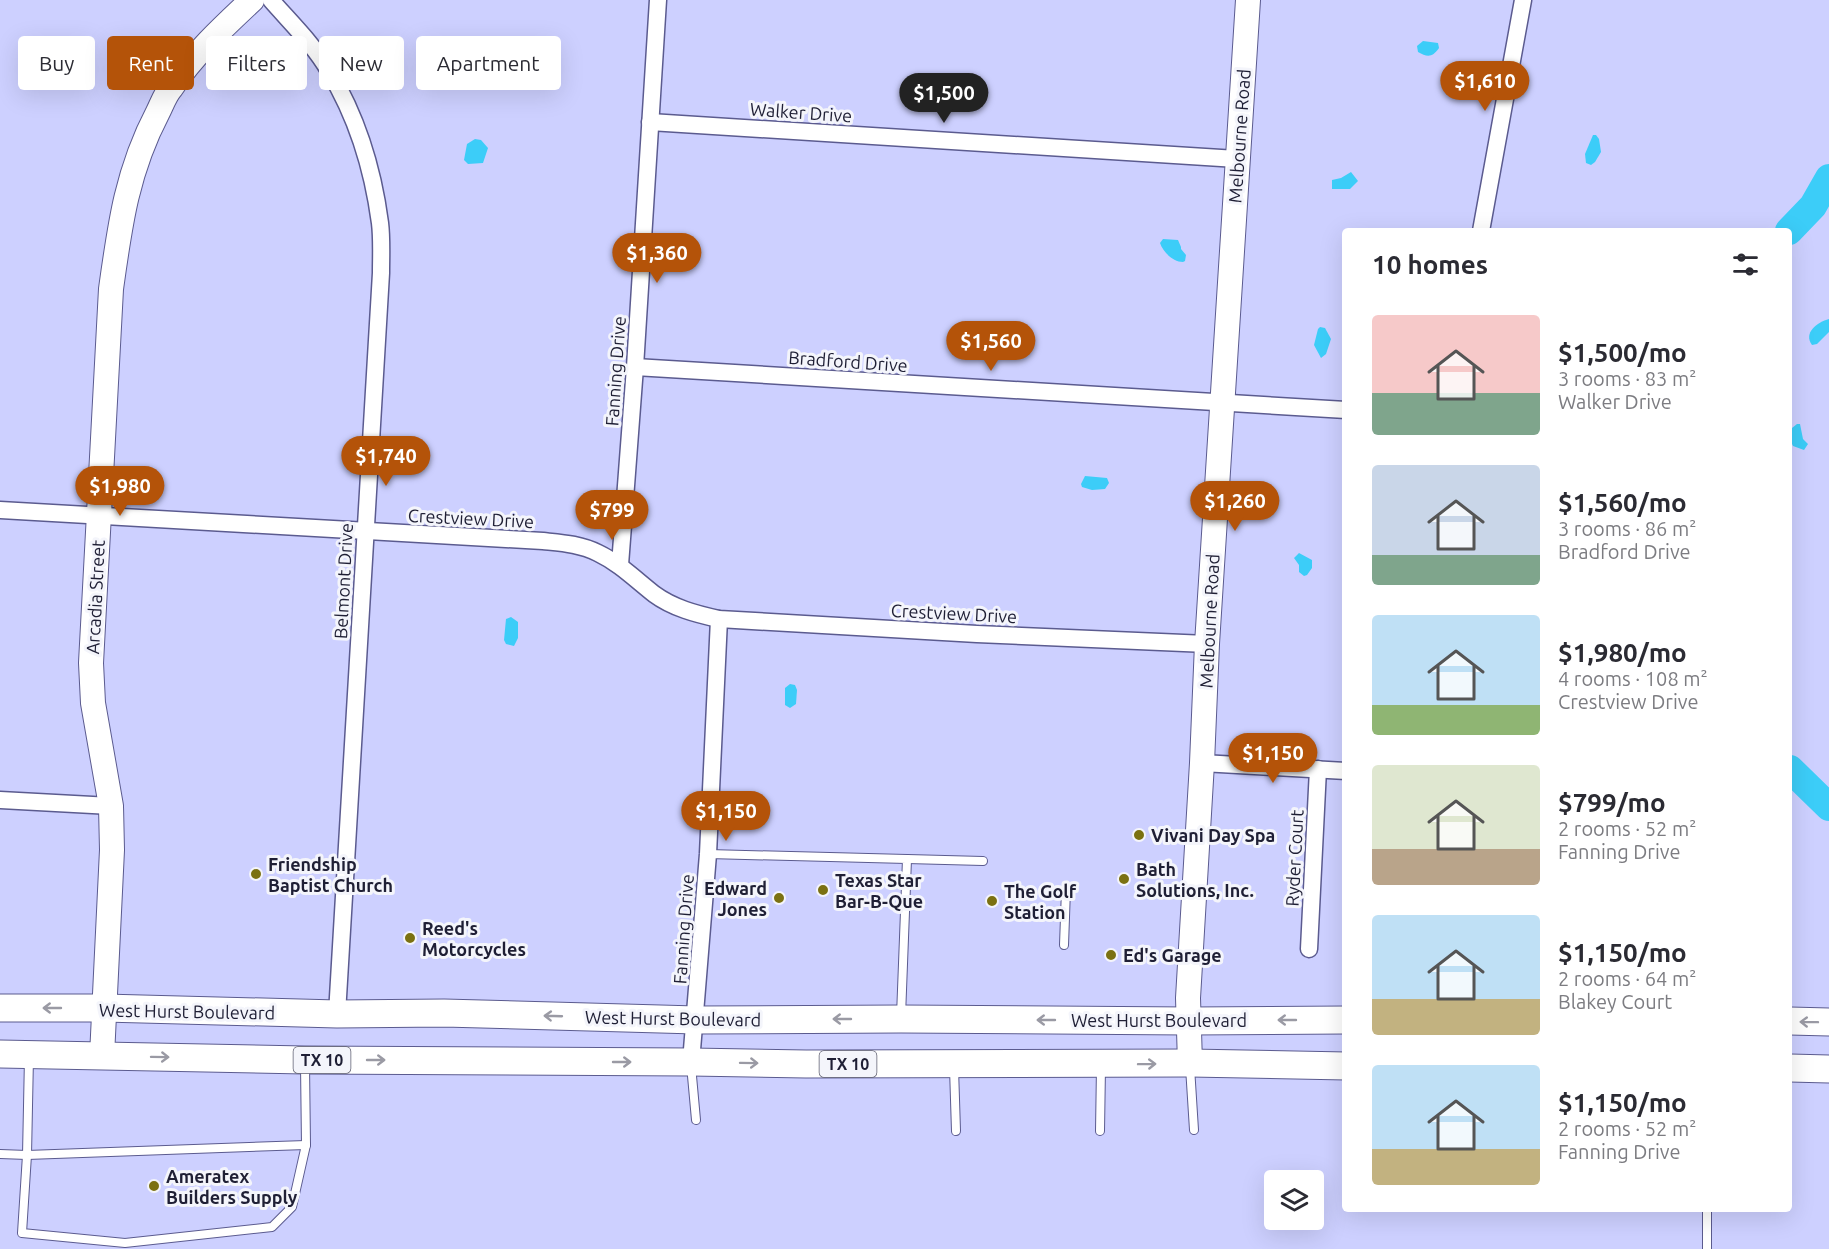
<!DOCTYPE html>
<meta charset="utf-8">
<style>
body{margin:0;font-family:Ubuntu,sans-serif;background:#f2f2f3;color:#2b2b33;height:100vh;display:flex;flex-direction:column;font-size:22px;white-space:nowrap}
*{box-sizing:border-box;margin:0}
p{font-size:20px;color:#7c7c81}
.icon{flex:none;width:33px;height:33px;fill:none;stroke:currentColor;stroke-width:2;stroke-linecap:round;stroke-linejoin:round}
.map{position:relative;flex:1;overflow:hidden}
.sheet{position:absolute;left:1342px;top:228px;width:450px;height:984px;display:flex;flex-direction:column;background:#fff;border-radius:6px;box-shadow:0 6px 24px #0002}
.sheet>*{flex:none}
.hud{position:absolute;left:18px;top:36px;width:570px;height:54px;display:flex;gap:12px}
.controls{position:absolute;left:1264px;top:1170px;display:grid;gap:12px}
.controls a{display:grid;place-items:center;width:60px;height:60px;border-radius:6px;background:#fff;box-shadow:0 6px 24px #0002;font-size:30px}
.price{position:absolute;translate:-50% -51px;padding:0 14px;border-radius:21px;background:#b45309;color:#fff;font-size:20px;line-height:39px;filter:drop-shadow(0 2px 3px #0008)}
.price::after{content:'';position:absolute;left:50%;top:36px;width:18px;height:14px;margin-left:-9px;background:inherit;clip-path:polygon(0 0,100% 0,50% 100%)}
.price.on{background:#222;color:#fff}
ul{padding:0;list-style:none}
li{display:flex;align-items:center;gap:18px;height:150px;padding:0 30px}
li span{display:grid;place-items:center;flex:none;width:168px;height:120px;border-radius:6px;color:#555}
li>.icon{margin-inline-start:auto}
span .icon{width:72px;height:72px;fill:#fffc;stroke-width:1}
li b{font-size:26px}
h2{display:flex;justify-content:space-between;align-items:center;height:72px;padding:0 30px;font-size:26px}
.chip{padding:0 21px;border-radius:6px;background:#fff;box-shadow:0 6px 24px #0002;font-size:21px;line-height:54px}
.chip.on{background:#b45309;color:#fff}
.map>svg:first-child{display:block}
.water{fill:#3ccdf8}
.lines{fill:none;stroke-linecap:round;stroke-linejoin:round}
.river{stroke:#3ccdf8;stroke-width:28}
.lane-casing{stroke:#5b5b8f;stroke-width:10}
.street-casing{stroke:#5b5b8f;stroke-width:19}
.secondary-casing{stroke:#5b5b8f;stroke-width:26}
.primary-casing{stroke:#5b5b8f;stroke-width:29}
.lane{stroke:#fff;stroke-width:8}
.street{stroke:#fff;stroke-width:16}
.secondary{stroke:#fff;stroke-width:24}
.primary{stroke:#fff;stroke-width:27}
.oneway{stroke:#9a9aa4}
.poi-dot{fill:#7b7112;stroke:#f4f5fb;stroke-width:2}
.labels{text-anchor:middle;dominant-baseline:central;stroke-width:6;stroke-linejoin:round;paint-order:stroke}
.shield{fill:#f4f5fb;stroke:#5f5f70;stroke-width:1.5}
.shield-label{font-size:16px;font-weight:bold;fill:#1f1f35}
.street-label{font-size:18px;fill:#1f1f35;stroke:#f4f5fb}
.poi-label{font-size:18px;font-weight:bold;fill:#1f1f35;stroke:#f4f5fb;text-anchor:start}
</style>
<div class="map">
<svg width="1829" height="1249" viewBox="0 0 1829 1249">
<rect width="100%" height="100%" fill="#cdd0ff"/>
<g class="water">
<path d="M1423,41L1438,43L1439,48C1432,58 1427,57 1418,52L1417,46Z"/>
<path d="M1593,135H1596L1599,139L1601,152L1595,162L1591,165L1586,163L1585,154Z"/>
<path d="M475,139L481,140L488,148L483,163L468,164L464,160L467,144Z"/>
<path d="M1351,172L1358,181L1350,189H1332V180L1341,178Z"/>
<path d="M1163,239L1178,240L1181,247V249L1186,255L1185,261L1183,262C1173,262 1163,252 1160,243Z"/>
<path d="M1829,319V332L1817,344L1812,345C1803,333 1817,322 1829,319Z"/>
<path d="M1320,327L1325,328L1331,339L1326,354L1321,358L1314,345L1318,329Z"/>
<path d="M1797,424H1800L1803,439L1808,444L1804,450L1793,446L1791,442L1792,428Z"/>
<path d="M1085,476L1107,478L1109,483L1105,489L1092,490L1082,487L1081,484Z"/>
<path d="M1299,553L1312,560V568L1307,575L1304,576L1299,572V565L1294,558Z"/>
<path d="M511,617L518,622V638L514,646L506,644L504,640L506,619Z"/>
<path d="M790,684L795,685L797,690L796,704L790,708L785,705V688Z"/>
</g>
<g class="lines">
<g class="river">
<path d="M1789,231L1813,206L1829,178"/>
<path d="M1790,769L1829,807"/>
</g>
<g class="lane-casing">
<g id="lane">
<path d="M708,854L907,859L901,1016"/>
<path d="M907,859L983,861"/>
<path d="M1064,945L1066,889"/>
<path d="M29,1057L27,1155L22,1233L125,1243L272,1227L292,1207L306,1145L305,1065"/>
<path d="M691,1065L696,1120"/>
<path d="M1190,1067L1194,1130"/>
<path d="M954,1068L956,1131"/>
<path d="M1100,1131L1101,1067"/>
<path d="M0,1154L27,1155L306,1145"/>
<path d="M1707,1209V1249"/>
</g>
</g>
<g class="street-casing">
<g id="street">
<path d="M271,0C291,23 314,45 329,71C357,117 373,170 380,223C382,239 381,256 381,273L337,1014"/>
<path d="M650,122L1237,159"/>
<path d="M1481,231L1523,0"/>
<path d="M635,367L1346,410"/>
<path d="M0,510L543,541C562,543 580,544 598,553C619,563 635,579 654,594C673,608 696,614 719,619L977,634L1207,644"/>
<path d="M620,565L635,367L658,0"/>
<path d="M1202,763L1346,771"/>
<path d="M0,800L111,806"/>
<path d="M1309,949L1318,769"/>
<path d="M691,1062L708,854L719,619"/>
</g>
</g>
<g class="secondary-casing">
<g id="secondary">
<path d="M102,1056L112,850L111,806L93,703L91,663L111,289C120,224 127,171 158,112C162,104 165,95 171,88C193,55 223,27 252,0"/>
<path d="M1190,1063L1188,998L1202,763L1207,644L1248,0"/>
</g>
</g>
<g class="primary-casing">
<g id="primary">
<path d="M0,1008H104L337,1014L444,1013L696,1020L901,1019L1189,1021L1346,1020"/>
<path d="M1790,1021L1829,1022"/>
<path d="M0,1054L305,1060L691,1062L806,1064L1190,1063L1346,1066"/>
<path d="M1790,1068L1829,1069"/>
</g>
</g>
<use href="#lane" class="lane"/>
<use href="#street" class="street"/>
<use href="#secondary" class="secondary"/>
<use href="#primary" class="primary"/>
</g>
<defs><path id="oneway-shaft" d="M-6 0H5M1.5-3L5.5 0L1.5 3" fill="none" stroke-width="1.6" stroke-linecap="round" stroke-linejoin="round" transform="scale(1.5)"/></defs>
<g class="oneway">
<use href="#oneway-shaft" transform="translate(52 1008) rotate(-180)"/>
<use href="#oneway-shaft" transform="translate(553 1016) rotate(-178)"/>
<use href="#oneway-shaft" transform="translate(842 1019) rotate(180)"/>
<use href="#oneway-shaft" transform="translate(1046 1020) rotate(-180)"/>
<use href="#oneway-shaft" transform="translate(1287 1020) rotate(180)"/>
<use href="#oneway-shaft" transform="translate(1809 1022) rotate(-179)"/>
<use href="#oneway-shaft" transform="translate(160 1057) rotate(1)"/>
<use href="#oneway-shaft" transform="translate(376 1060)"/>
<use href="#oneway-shaft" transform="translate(622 1062)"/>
<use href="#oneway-shaft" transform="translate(749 1063) rotate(1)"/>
<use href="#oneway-shaft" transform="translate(1147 1064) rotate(-1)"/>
</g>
<g class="poi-dot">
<circle cx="1139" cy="835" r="6"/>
<circle cx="256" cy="874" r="6"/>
<circle cx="1124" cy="879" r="6"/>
<circle cx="823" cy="890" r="6"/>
<circle cx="779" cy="898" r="6"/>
<circle cx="992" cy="901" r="6"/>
<circle cx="410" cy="938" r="6"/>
<circle cx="1111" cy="955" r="6"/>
<circle cx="154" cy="1186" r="6"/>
</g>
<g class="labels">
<g class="shield">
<rect x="293.5" y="1047" width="57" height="26" rx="4.5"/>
<rect x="819.5" y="1051" width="57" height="26" rx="4.5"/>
</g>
<g class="shield-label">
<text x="322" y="1060">TX 10</text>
<text x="848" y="1064">TX 10</text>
</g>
<g class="street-label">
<text transform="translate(801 112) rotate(4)">Walker Drive</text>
<text transform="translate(1239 136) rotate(-86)">Melbourne Road</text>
<text transform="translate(848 361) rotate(4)">Bradford Drive</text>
<text transform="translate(615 371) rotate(-86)">Fanning Drive</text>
<text transform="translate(471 518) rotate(3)">Crestview Drive</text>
<text transform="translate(343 581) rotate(-87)">Belmont Drive</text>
<text transform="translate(95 597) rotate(-87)">Arcadia Street</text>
<text transform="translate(954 613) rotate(3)">Crestview Drive</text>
<text transform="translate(1209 621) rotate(-87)">Melbourne Road</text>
<text transform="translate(1294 858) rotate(-87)">Ryder Court</text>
<text transform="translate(683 929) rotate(-86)">Fanning Drive</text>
<text transform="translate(187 1011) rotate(1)">West Hurst Boulevard</text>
<text transform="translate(673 1018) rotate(1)">West Hurst Boulevard</text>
<text x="1159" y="1020">West Hurst Boulevard</text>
</g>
<g class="poi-label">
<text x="1151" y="835">Vivani Day Spa</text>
<text x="268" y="864">Friendship<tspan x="268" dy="21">Baptist Church</tspan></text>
<text x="1136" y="869">Bath<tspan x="1136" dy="21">Solutions, Inc.</tspan></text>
<text x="835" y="880">Texas Star<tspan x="835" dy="21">Bar-B-Que</tspan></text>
<text x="767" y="888" text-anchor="end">Edward<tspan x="767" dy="21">Jones</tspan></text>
<text x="1004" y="891">The Golf<tspan x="1004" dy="21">Station</tspan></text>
<text x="422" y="928">Reed's<tspan x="422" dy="21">Motorcycles</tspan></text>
<text x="1123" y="955">Ed's Garage</text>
<text x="166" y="1176">Ameratex<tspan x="166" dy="21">Builders Supply</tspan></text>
</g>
</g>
</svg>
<div class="controls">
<a><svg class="icon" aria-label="layers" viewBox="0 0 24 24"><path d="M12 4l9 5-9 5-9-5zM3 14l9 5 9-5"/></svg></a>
</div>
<b class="price" style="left:1485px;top:112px">$1,610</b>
<b class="price on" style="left:944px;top:124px">$1,500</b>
<b class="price" style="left:657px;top:284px">$1,360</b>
<b class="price" style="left:991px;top:372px">$1,560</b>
<b class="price" style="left:386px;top:487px">$1,740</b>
<b class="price" style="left:120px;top:517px">$1,980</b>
<b class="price" style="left:1235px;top:532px">$1,260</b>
<b class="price" style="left:612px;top:541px">$799</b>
<b class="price" style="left:1273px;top:784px">$1,150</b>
<b class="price" style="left:726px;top:842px">$1,150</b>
<div class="hud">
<a class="chip">Buy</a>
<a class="chip on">Rent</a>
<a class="chip">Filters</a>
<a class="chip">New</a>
<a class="chip">Apartment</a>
</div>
<section class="sheet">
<h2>10 homes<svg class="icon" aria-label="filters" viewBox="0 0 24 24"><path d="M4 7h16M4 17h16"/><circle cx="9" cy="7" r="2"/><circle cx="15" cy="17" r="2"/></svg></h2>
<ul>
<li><span style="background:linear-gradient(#f6c9c9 65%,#7fa58c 0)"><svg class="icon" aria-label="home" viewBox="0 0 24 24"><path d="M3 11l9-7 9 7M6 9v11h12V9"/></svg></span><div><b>$1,500/mo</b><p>3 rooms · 83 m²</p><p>Walker Drive</p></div></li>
<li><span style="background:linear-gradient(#c9d6e8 75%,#7fa58c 0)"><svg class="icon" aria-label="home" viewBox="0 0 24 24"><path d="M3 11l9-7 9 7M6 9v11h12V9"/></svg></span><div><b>$1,560/mo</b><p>3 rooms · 86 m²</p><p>Bradford Drive</p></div></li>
<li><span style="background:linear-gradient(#bfe0f5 75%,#8fb573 0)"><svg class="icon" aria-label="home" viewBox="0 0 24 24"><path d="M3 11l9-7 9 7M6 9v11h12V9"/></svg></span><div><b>$1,980/mo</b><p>4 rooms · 108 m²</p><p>Crestview Drive</p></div></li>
<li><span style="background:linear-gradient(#dfe7d0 70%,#b9a48a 0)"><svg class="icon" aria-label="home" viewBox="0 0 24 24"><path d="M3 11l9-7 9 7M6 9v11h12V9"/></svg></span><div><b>$799/mo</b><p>2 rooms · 52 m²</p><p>Fanning Drive</p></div></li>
<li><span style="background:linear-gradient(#bfe0f5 70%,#c2b280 0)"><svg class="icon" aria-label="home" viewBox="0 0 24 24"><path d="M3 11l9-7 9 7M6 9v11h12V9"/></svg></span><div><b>$1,150/mo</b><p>2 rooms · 64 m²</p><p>Blakey Court</p></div></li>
<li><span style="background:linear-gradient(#bfe0f5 70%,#c2b280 0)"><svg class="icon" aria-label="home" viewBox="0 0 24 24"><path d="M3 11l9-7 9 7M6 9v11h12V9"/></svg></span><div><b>$1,150/mo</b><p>2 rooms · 52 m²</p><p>Fanning Drive</p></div></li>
</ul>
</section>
</div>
